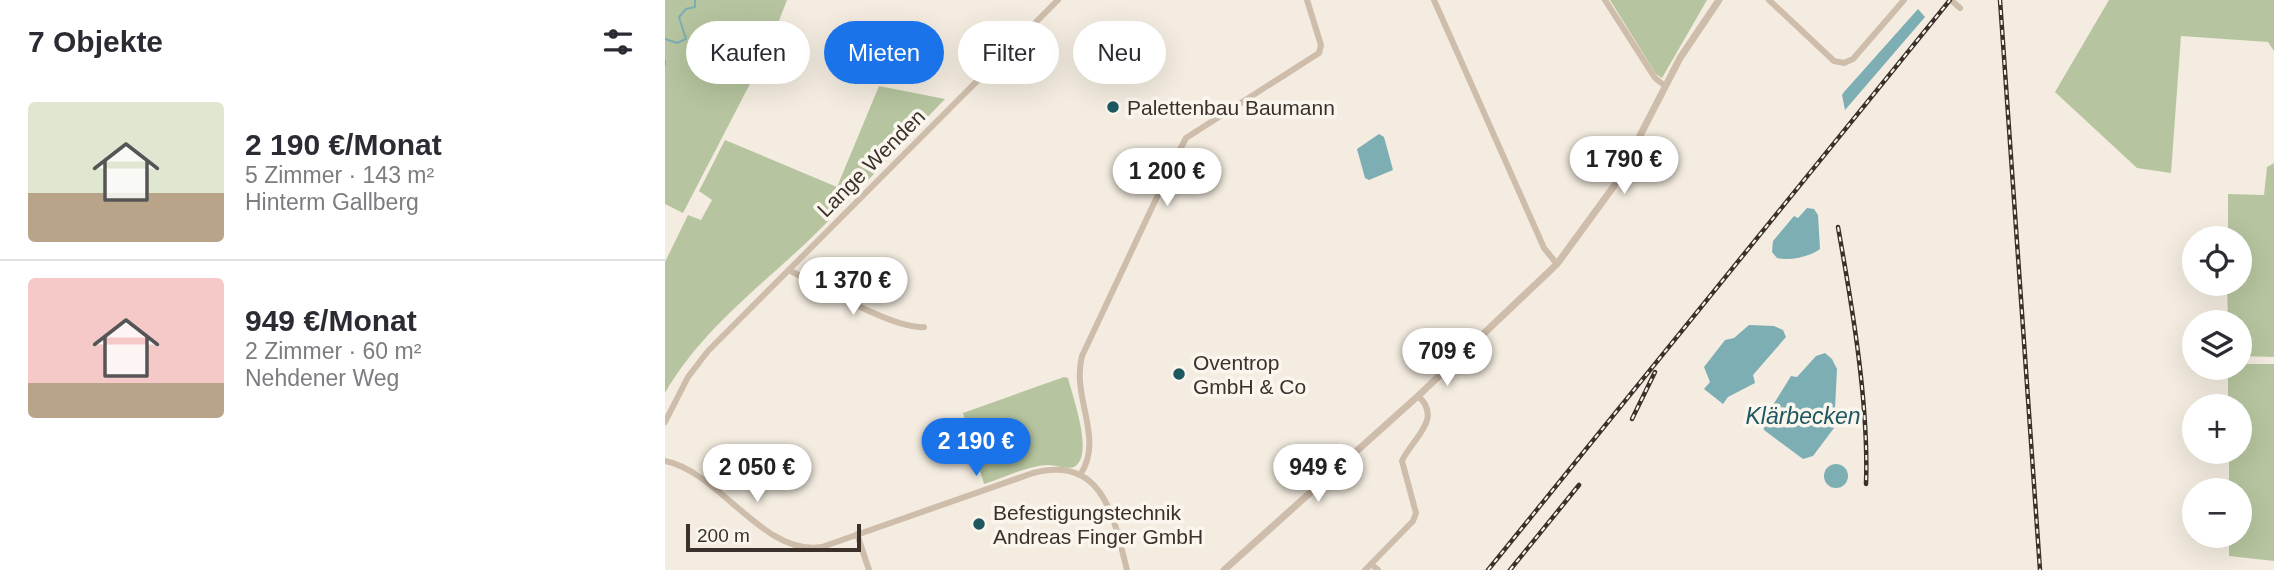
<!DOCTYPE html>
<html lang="de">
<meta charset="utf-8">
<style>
body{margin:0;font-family:Arial,sans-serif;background:#f2f2f3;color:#2b2b33;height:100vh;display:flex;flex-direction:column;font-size:26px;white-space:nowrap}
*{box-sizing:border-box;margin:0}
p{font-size:23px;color:#7c7c81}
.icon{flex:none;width:38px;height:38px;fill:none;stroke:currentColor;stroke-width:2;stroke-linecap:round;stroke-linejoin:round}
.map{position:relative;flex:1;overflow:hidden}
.sheet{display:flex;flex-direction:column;background:#fff;width:665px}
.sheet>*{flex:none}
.top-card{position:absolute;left:21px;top:21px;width:665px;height:63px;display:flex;gap:14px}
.tools{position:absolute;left:1517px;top:226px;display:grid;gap:14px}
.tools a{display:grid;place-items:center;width:70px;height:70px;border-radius:50%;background:#fff;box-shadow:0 7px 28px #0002;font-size:35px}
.scale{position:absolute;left:21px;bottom:18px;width:175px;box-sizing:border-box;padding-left:7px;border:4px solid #3b312a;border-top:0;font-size:19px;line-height:24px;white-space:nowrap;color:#3b312a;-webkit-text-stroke:5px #fbf6ed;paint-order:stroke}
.price{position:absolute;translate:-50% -60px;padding:0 16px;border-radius:24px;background:#fff;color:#222;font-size:23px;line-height:46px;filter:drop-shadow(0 2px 4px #0008)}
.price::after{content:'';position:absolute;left:50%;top:42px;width:21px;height:16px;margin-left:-10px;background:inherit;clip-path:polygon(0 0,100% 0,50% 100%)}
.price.current{background:#1a73e8;color:#fff}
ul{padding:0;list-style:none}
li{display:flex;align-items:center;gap:21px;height:175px;padding:0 28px}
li+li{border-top:2px solid #e1e1e2}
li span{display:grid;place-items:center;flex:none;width:196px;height:140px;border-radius:7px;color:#555}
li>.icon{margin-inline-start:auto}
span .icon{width:84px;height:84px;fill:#fffc;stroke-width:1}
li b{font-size:30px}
h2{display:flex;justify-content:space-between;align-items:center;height:84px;padding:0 28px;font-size:30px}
.pill{padding:0 24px;border-radius:32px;background:#fff;box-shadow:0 7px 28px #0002;font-size:24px;line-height:63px}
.pill.current{background:#1a73e8;color:#fff}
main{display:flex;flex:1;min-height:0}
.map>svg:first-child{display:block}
.green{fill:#b6c59f}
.water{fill:#7daeb3}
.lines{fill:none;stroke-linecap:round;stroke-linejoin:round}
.stream{stroke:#7daeb3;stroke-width:2}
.minor{stroke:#cebdab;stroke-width:6}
.tertiary{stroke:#cebdab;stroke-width:7}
.rail-casing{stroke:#3b312a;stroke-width:4.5}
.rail{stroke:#fbf6ed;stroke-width:2;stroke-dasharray:5;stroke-linecap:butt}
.poi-dot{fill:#1d5860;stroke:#fbf6ed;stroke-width:2.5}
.labels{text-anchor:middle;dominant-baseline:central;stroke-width:7;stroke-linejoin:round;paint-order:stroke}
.poi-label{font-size:21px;fill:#3b312a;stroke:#fbf6ed;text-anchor:start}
.street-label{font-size:21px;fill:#3b312a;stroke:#fbf6ed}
.water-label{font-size:23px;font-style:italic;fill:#1d5860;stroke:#fbf6ed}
</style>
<main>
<section class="sheet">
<h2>7 Objekte<svg class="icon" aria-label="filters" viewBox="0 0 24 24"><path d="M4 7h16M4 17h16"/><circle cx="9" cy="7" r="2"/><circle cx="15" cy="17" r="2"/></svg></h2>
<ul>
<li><span style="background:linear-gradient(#dfe7d0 65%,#b9a48a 0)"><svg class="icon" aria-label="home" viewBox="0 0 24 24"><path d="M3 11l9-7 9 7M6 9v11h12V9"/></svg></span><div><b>2 190 €/Monat</b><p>5 Zimmer · 143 m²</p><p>Hinterm Gallberg</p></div></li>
<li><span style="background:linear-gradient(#f6c9c9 75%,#b9a48a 0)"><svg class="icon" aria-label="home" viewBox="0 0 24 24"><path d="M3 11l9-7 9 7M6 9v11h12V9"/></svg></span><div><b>949 €/Monat</b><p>2 Zimmer · 60 m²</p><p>Nehdener Weg</p></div></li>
</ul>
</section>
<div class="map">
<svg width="1609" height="570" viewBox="0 0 1609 570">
<rect width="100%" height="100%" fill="#f4ece0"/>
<g class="green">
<path d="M0,0H122L103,49L18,213L0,204Z"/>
<path d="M945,0H1042L997,78L991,74Z"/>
<path d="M1444,0H1609V51L1603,42L1516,36L1506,173L1472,168L1390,92Z"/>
<path d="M214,86L280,99C234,146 190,196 142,242C92,289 35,332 0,393V262L23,215L36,220L47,200L34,191L60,140L172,187Z"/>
<path d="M1609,163V357L1575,356V322H1563L1562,284H1575V238H1563V194L1599,195L1602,167Z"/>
<path d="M1575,364H1609V561L1564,556V536H1575V490H1564V452H1575V406H1563V368H1575Z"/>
<path d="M399,377L403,378C407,395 430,456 409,467C401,470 390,464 382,465C361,466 339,478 319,484L298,413Z"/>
</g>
<g class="water">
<path d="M1253,9L1260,17L1180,110L1177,95L1179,92Z"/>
<path d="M714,134L719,137L728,170L704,180L700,178L692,149Z"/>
<path d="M1142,208L1149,209L1153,215L1155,249C1145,257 1124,261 1112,258L1107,252L1108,241L1129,216L1133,218Z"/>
<path d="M1084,325L1109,326L1118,330L1121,337L1088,375L1090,383L1063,397L1058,404L1039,389L1045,382L1039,367L1060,340L1069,338Z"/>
<path d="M1160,353L1167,359L1172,369L1169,428L1148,456L1138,459L1099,430L1098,421L1126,376L1132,377L1151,356Z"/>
<circle cx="1171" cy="476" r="12"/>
</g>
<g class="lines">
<g class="stream">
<path d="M0,39L12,43L21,39L14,17L21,9L30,7V0"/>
<path d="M0,61V65"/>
</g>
<g class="minor">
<path d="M769,0L879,248L892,264"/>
<path d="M940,0L990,78L1000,86"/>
<path d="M1104,0L1169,61L1179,63L1188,59L1239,0"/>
<path d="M1286,0L1295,8"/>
<path d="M124,270C153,285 230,330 259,327"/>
<path d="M0,422L23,377L43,351L393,0"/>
<path d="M0,461C55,472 99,557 157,547L368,473C439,454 449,519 462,570"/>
<path d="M415,475C440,439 406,397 417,356L508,163L521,138L654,53L656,45L642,0"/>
<path d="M192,534L204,570"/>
<path d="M706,564L748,521L751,513L737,461C746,440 779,419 753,396"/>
<path d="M700,570L706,564L713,570"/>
</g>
<path class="tertiary" d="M559,570L753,396L892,264L949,186L1015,58L1054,0"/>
<g class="rail-casing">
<g id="rail">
<path d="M1335,0L1375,570"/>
<path d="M1173,227C1187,305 1204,405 1201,484"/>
<path d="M967,419L990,372"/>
<path d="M823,570L1285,0"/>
<path d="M845,570L914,485"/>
</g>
</g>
<use href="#rail" class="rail"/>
</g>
<g class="poi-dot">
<circle cx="448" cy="107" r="7"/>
<circle cx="514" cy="374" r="7"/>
<circle cx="314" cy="524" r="7"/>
</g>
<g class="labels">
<g class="poi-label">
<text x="462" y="107">Palettenbau Baumann</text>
<text x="528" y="362">Oventrop<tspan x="528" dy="24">GmbH &amp; Co</tspan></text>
<text x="328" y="512">Befestigungstechnik<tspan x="328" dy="24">Andreas Finger GmbH</tspan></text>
</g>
<g class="street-label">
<text transform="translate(206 163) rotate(-45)">Lange Wenden</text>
</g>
<g class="water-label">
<text x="1138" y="416">Klärbecken</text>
</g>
</g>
</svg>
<div class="tools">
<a><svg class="icon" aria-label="locate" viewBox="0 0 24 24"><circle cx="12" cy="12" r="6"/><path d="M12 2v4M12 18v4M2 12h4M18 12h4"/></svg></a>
<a><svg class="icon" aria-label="layers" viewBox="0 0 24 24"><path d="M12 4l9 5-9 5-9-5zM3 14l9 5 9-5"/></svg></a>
<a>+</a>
<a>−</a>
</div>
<div class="scale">200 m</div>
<b class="price" style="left:959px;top:196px">1 790 €</b>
<b class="price" style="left:502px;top:208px">1 200 €</b>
<b class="price" style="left:188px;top:317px">1 370 €</b>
<b class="price" style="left:782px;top:388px">709 €</b>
<b class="price current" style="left:311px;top:478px">2 190 €</b>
<b class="price" style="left:92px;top:504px">2 050 €</b>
<b class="price" style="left:653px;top:504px">949 €</b>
<div class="top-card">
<a class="pill">Kaufen</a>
<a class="pill current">Mieten</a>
<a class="pill">Filter</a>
<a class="pill">Neu</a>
</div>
</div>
</main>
